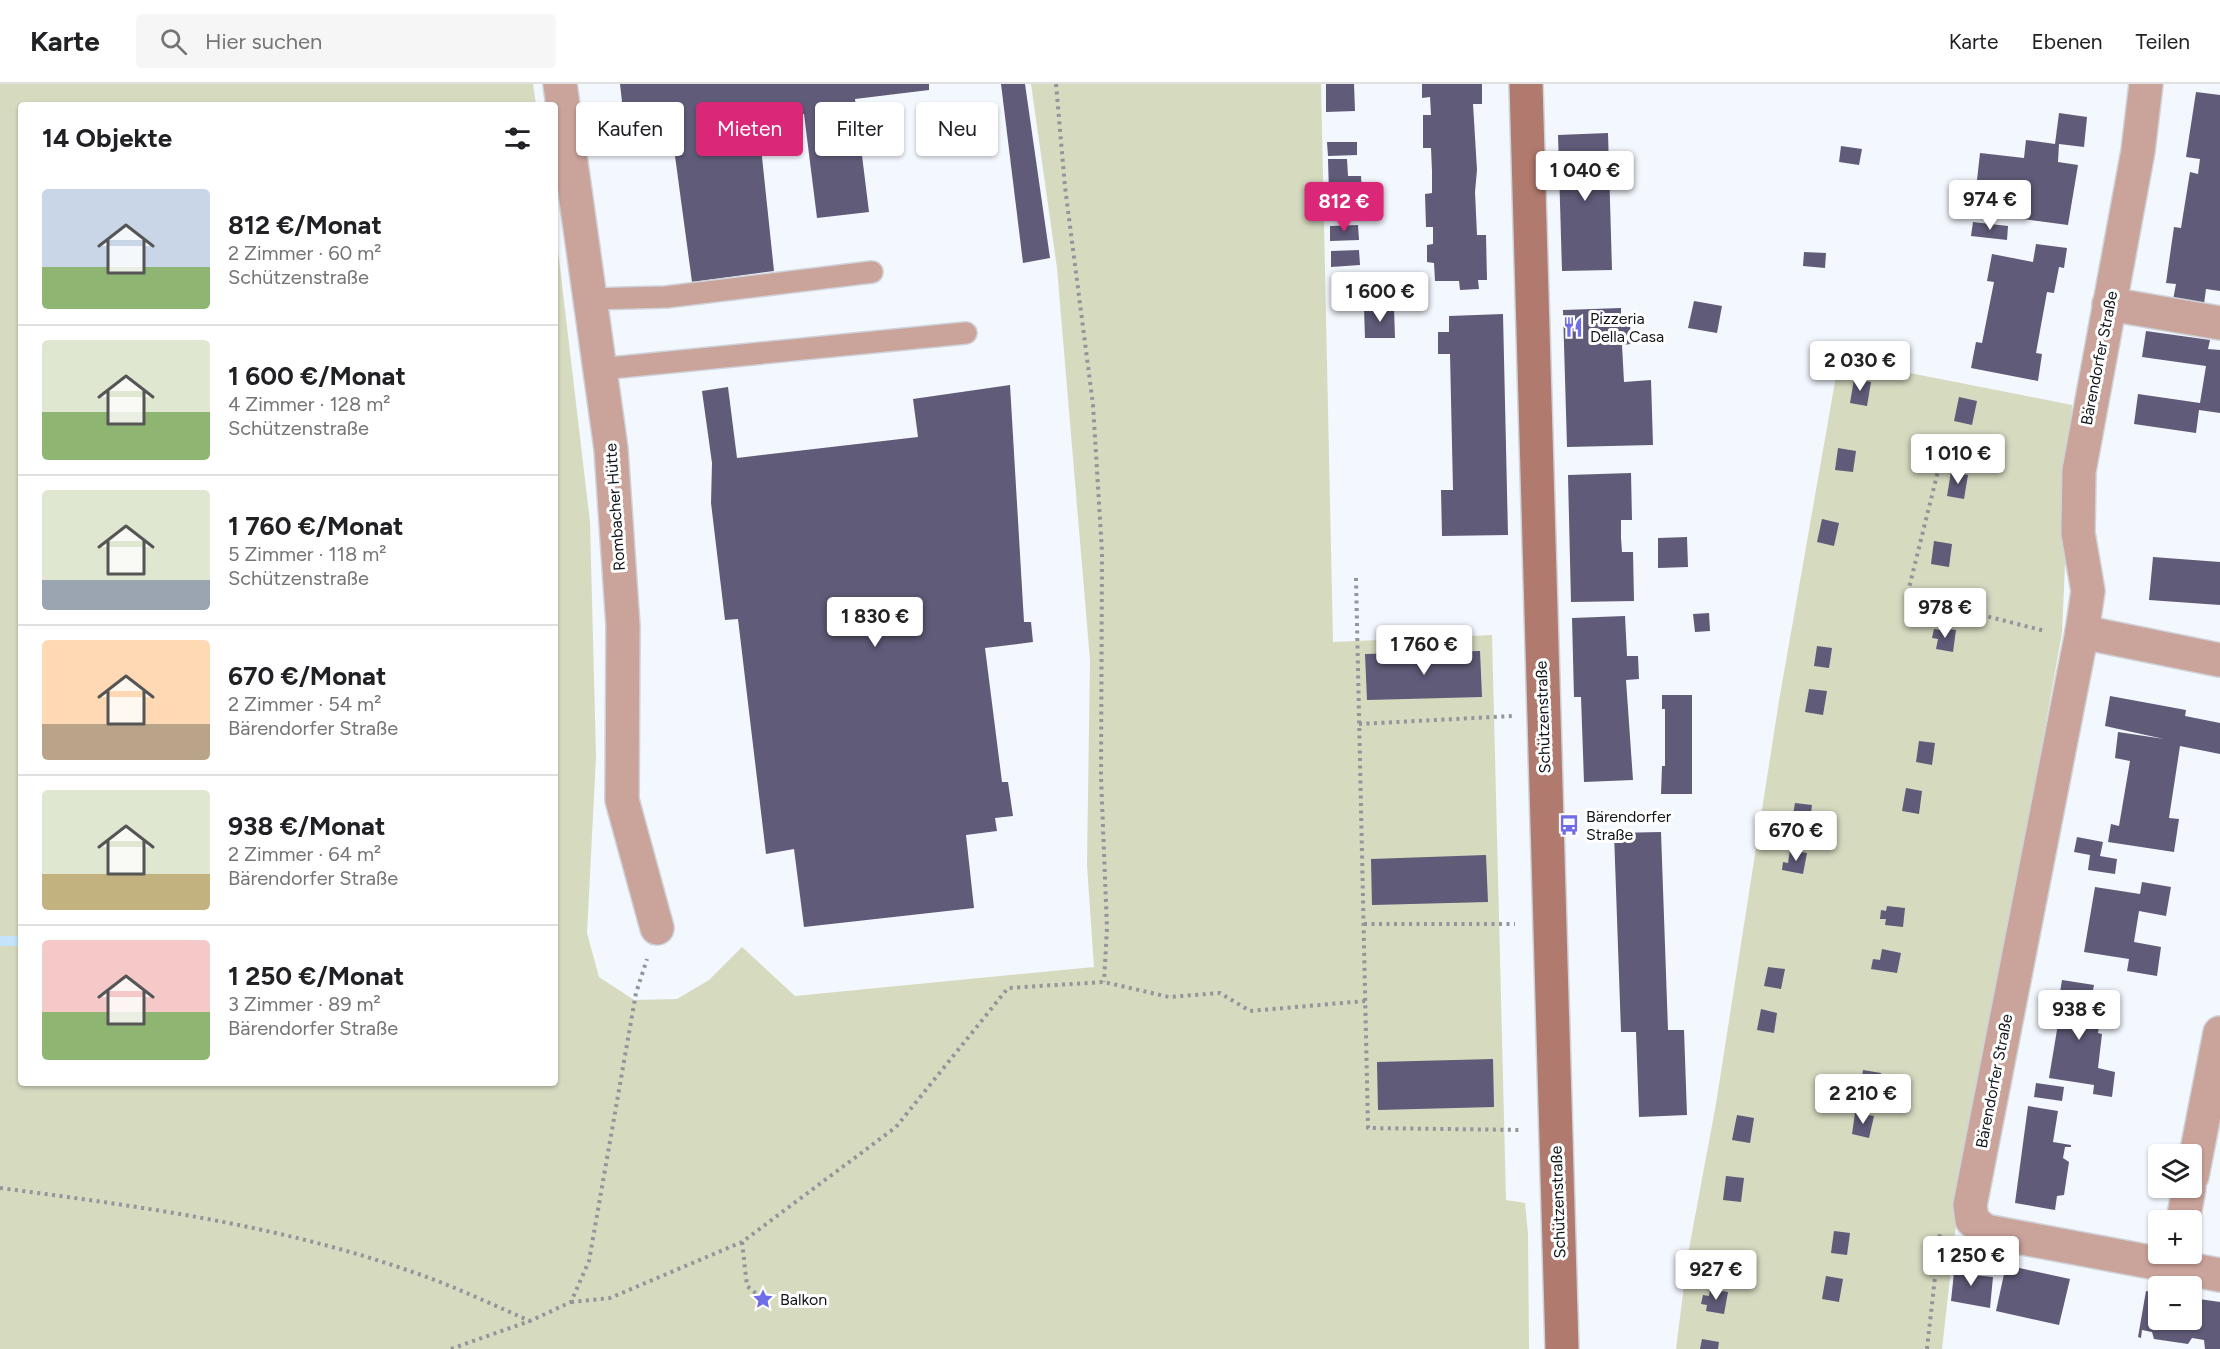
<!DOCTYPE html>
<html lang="de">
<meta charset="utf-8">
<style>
body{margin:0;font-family:Figtree,sans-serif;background:#f6f6f6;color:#202124;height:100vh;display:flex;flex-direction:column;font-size:22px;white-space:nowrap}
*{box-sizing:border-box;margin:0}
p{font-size:20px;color:#757577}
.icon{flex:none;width:33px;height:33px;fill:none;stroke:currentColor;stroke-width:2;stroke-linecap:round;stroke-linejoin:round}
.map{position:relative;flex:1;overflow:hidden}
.side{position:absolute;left:18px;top:18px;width:540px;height:984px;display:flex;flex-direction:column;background:#fff;border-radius:6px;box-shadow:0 2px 4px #0004}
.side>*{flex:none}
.top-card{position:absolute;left:576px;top:18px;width:570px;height:54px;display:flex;gap:12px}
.tools{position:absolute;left:2148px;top:1060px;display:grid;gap:12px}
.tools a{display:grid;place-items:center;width:54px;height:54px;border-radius:6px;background:#fff;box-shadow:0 2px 4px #0004;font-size:30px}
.price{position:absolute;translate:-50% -51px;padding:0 14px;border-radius:6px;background:#fff;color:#222;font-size:20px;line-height:39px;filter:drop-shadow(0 2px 3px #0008)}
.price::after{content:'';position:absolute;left:50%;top:36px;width:18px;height:14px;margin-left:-9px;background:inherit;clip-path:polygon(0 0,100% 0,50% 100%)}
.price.selected{background:#db2777;color:#fff}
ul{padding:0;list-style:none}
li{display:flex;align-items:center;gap:18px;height:150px;padding:0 24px}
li+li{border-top:2px solid #e0e0e0}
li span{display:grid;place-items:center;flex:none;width:168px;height:120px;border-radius:6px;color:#555}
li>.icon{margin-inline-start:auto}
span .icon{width:72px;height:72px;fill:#fffc;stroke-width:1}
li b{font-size:26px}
h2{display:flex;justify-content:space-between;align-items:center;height:72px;padding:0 24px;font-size:26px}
.chip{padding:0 21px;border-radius:6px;background:#fff;box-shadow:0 2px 4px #0004;font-size:21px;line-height:54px}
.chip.selected{background:#db2777;color:#fff}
header{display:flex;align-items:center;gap:36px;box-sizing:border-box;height:84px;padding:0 30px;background:#fff;border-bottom:2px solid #e0e0e0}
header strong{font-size:28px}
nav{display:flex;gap:33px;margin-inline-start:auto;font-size:21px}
.search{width:420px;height:54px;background:#f6f6f6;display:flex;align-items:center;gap:15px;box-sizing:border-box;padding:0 21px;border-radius:6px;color:#757577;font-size:22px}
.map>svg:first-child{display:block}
.green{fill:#d6dabf}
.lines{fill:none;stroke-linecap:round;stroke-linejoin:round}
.stream{stroke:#c5e3fb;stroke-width:10}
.building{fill:#5f5b78}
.lane-casing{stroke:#cfd3d9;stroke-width:24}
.street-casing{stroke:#cfd3d9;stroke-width:36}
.secondary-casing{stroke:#cfd3d9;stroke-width:36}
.path{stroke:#92959b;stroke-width:4;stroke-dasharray:3 4.5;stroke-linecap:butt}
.lane{stroke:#caa39a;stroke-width:21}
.street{stroke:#caa39a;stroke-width:33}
.secondary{stroke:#b17a6e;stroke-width:33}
.labels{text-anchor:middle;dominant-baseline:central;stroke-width:6;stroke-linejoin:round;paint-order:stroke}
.poi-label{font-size:16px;fill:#121518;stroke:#fff;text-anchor:start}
.street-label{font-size:16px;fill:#121518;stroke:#fff}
</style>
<header>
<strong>Karte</strong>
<div class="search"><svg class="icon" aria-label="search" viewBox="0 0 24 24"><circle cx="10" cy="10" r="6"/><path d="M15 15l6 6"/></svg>Hier suchen</div>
<nav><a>Karte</a><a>Ebenen</a><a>Teilen</a></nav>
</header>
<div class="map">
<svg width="2220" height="1265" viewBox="0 0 2220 1265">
<rect width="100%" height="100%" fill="#f3f7fe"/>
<g class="green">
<path d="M0,0H533L536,21H21V999H555V141L590,438L596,673L587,849L599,893L634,916L677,915L709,896L742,863L795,912L1094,883L1087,781L1090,576L1057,184L1031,0H1321L1333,558L1492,551L1506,1116L1525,1119L1528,1150L1529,1265H0Z"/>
<path d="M1839,275L2072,321L2062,549L1956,1140L1942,1265H1676L1688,1170L1716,1020L1779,617Z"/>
</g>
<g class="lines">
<path class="stream" d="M0,857H21"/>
</g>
<g class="building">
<path d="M620,0H929V6L855,15L869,128L817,134L804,30L758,35L774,187L692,198L673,57L627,62Z"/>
<path d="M1001,0H1025L1050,174L1023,179Z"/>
<path d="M1326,0H1354L1355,27L1326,28Z"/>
<path d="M1422,0H1482V20H1473L1477,86L1475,108L1477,151H1486L1487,196H1478L1479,205L1460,206L1459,197H1435L1434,179L1427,178V161L1433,160V143H1426L1425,110L1432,109V87L1431,64H1423V31H1431L1430,13L1422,14Z"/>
<path d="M2196,8L2220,11V207L2206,205L2204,220L2173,216L2176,200L2166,199L2174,143L2181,144L2190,88L2198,90L2200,75L2186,73Z"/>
<path d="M2059,29L2087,33L2084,63L2059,60L2058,78L2078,81L2068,141L2008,133L2012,100L1977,96L1980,69L2024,74L2026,56L2055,60Z"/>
<path d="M1608,49L1612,186L1562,187L1558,51Z"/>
<path d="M1327,58H1357V71L1328,72Z"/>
<path d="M1841,62L1862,65L1859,81L1839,78Z"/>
<path d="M1328,75H1347L1348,92H1361L1362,109L1329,110Z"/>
<path d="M1973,138L2008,142L2007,156L1971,152Z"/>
<path d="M1358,141L1359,156L1330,157V142Z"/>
<path d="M2036,160L2067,164L2064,184L2059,183L2054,209L2047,208L2036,269L2042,270L2038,297L1971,284L1976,258L1982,259L1994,198L1987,197L1992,170L2033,178Z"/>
<path d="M1359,166L1360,181L1331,183V167Z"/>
<path d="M1804,168L1826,169L1825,184L1803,182Z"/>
<path d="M1356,213V222L1332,223V214Z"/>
<path d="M1694,217L1722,222L1717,249L1688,244Z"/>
<path d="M1364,224H1394L1395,254H1365Z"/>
<path d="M1621,224V237H1630L1631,260L1622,261L1624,298L1651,296L1653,361L1567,363L1563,226Z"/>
<path d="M1503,230L1508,451L1442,452L1441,406H1453L1450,270H1438V248H1449V232Z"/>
<path d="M2146,247L2210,256L2208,265L2220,266V329L2199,326L2196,349L2134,340L2138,310L2200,319L2206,282L2142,273Z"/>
<path d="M1854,295L1871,298L1867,322L1850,319Z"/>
<path d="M1010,301L1024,538H1031L1033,558L985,564L1002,698H1008L1013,732L995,734L997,747L966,751L974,824L804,843L794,765L766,770L738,535L725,536L711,419L712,379L702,307L728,303L737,374L918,353L913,315Z"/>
<path d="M1959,313L1977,317L1972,341L1954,337Z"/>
<path d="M1838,364L1856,367L1853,388L1835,386Z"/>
<path d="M1951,388L1968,391L1964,415L1947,412Z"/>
<path d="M1631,389L1632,436H1621V454L1622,468H1633L1634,517L1571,518L1568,391Z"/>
<path d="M1822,435L1839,439L1834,462L1817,458Z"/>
<path d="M1687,453L1688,483L1658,484V454Z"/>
<path d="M1934,457L1952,460L1949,483L1931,480Z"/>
<path d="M2153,473L2220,478V521L2149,516Z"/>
<path d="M1709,529L1710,547L1695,548L1693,530Z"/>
<path d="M1625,532L1627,572H1638L1639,595L1626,596L1633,696L1584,698L1581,613H1574L1572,534Z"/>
<path d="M1940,544L1956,546L1953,568L1936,565L1938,555L1932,554L1934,545L1940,546Z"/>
<path d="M1817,562L1832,564L1829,584L1814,582Z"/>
<path d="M1480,567L1482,613L1367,616L1365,570Z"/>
<path d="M1809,605L1827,607L1823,631L1805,628Z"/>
<path d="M1662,611H1692V710H1661L1662,682H1665V625H1662Z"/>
<path d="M2110,612L2186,626L2185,632L2220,639V670L2180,662L2169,734L2179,735L2174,768L2108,758L2111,740L2119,742L2130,677L2115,674L2118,648L2164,655L2105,642Z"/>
<path d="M1919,657L1935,659L1932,681L1916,678Z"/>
<path d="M1906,704L1922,707L1919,730L1902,727Z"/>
<path d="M1795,719L1812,721L1809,745L1791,743Z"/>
<path d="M1661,748L1668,946H1684L1687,1031L1639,1033L1636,948H1621L1614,749Z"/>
<path d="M2077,753L2103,758L2100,772L2117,775L2115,790L2088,786L2090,771L2074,768Z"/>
<path d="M1790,766L1807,769L1803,790L1782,786L1783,778L1788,779Z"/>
<path d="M1486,771L1488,818L1372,821L1371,775Z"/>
<path d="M2142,798L2171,803L2166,832L2139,827L2134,858L2161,863L2157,892L2127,887L2129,875L2084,868L2095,803L2140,810Z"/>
<path d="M1887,822L1905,824L1903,843L1885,841L1886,835H1880L1881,826L1886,827Z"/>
<path d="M1882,865L1901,869L1897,889L1871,885L1873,875L1880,876Z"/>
<path d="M1768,883L1785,885L1781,905L1764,902Z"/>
<path d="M2062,896L2094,901L2088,932L2106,935L2100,937L2098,949L2102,950L2098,984L2115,988L2112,1013L2093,1010L2094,1001L2049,994L2060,928L2057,927Z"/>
<path d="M1761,925L1777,929L1774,949L1757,946Z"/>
<path d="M1493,975L1494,1023L1378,1026L1377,978Z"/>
<path d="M1863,986L1881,989L1878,1011L1860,1008Z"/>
<path d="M2036,999L2064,1003L2062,1017L2034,1013Z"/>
<path d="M2028,1022L2058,1027L2053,1058L2071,1061V1063H2065L2063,1074L2069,1078L2064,1111L2057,1112L2055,1126L2015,1119Z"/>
<path d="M1855,1029L1874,1032L1869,1054L1852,1050Z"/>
<path d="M1737,1031L1754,1034L1750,1059L1732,1056Z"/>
<path d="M1726,1092L1744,1094L1741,1118L1723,1116Z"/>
<path d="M1834,1147L1850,1149L1847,1171L1831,1169Z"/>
<path d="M1955,1179L1975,1181L1974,1191L1993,1193L1990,1224L1951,1217Z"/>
<path d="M2006,1181L2070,1195L2059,1241L1996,1227Z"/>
<path d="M1826,1192L1843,1195L1839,1218L1822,1215Z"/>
<path d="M1710,1205L1728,1208L1724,1230L1706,1227L1707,1221L1701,1220L1703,1211L1709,1212Z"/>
<path d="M2146,1207L2158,1209V1236H2192V1214L2220,1218V1265H2205L2204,1256L2192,1254L2188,1260L2154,1255L2152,1248L2142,1246L2141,1254L2138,1253Z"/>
<path d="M1702,1255L1719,1258L1718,1265H1700Z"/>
</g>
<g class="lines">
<g class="lane-casing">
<g id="lane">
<path d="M590,215L666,213L872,188"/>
<path d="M600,285L966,249"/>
</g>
</g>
<g class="street-casing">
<g id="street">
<path d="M560,0L611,365L623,542L622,716L657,844"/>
<path d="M2146,0L2138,67L2079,387L2078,449L2088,507L2082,548L2220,576"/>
<path d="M2109,220L2220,239"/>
<path d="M2082,548L1970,1121L1972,1136L1985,1147L2220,1191"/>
<path d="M2192,1092L2220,949"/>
<path d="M2183,1137L2189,1104"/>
</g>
</g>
<g class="secondary-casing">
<path id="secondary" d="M1526,0L1562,1265"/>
</g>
<g class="path">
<path d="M1056,0L1065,103L1093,321L1102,468L1101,693L1107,844L1104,898"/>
<path d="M1941,375L1907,512L2045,547"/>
<path d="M1356,494L1368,1044L1522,1046"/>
<path d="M1359,640L1512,632"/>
<path d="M1364,840H1515"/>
<path d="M0,1104C137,1122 273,1140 404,1185C447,1199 489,1219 530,1237"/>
<path d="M742,1158L747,1202L763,1215"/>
<path d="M571,1218L610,1214L742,1158L896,1043L1008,904L1104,898L1169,913L1220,909L1250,927L1365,917"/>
<path d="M451,1265L530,1237L571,1218L589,1177L636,909L647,875"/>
<path d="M1927,1265L1940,1148"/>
</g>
<use href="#lane" class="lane"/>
<use href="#street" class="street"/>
<use href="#secondary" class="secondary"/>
</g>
<defs>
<g id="restaurant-bare" transform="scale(1.62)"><path d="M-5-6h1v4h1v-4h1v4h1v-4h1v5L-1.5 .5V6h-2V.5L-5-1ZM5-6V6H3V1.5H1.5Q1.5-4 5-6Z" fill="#6f6de7" stroke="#fff" stroke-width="2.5" paint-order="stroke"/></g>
<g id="bus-bare" transform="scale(1.62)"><path d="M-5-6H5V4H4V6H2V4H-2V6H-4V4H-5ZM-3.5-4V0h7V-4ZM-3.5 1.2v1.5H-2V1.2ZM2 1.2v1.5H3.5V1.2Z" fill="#6f6de7" stroke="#fff" stroke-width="2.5" paint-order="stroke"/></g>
<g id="sight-bare" transform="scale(1.62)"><path d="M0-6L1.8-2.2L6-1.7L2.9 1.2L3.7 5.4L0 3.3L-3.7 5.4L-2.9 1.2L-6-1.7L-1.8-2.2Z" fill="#6f6de7" stroke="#fff" stroke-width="2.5" paint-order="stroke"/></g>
</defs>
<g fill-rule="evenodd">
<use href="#restaurant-bare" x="1573" y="243"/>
<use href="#bus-bare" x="1569" y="741"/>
<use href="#sight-bare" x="763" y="1215"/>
</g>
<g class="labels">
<g class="poi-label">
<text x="1590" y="234">Pizzeria<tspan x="1590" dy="18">Della Casa</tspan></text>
<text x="1586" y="732">Bärendorfer<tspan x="1586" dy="18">Straße</tspan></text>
<text x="780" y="1215">Balkon</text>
</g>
<g class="street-label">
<text transform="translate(2099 274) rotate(-79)">Bärendorfer Straße</text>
<text transform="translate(615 423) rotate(-94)">Rombacher Hütte</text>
<text transform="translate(1543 633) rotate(-92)">Schützenstraße</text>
<text transform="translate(1994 997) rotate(-79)">Bärendorfer Straße</text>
<text transform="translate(1558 1118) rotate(-92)">Schützenstraße</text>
</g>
</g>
</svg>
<div class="tools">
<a><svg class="icon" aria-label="layers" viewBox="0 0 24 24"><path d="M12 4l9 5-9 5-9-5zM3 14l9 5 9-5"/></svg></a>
<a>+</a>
<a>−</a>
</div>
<b class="price" style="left:1585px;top:118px">1 040 €</b>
<b class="price" style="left:1990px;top:147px">974 €</b>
<b class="price selected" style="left:1344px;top:149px">812 €</b>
<b class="price" style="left:1380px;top:239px">1 600 €</b>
<b class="price" style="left:1860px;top:308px">2 030 €</b>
<b class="price" style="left:1958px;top:401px">1 010 €</b>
<b class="price" style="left:1945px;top:555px">978 €</b>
<b class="price" style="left:875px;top:564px">1 830 €</b>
<b class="price" style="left:1424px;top:592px">1 760 €</b>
<b class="price" style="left:1796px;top:778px">670 €</b>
<b class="price" style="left:2079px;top:957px">938 €</b>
<b class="price" style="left:1863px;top:1041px">2 210 €</b>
<b class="price" style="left:1971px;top:1203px">1 250 €</b>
<b class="price" style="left:1716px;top:1217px">927 €</b>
<div class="top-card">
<a class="chip">Kaufen</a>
<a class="chip selected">Mieten</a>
<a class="chip">Filter</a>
<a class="chip">Neu</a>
</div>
<section class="side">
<h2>14 Objekte<svg class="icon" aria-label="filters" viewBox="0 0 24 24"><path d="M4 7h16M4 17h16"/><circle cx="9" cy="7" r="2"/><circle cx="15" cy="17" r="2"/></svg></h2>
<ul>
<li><span style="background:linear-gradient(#c9d6e8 65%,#8fb573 0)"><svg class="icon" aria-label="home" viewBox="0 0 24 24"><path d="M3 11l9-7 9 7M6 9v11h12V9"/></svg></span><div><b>812 €/Monat</b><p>2 Zimmer · 60 m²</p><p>Schützenstraße</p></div></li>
<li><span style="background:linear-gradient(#dfe7d0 60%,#8fb573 0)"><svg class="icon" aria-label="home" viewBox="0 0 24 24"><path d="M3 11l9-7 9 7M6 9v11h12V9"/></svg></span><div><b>1 600 €/Monat</b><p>4 Zimmer · 128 m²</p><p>Schützenstraße</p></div></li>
<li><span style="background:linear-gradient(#dfe7d0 75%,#9aa5b1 0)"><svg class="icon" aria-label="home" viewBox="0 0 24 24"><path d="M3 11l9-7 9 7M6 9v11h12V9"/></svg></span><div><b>1 760 €/Monat</b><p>5 Zimmer · 118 m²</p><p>Schützenstraße</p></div></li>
<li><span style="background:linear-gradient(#ffd9b3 70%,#b9a48a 0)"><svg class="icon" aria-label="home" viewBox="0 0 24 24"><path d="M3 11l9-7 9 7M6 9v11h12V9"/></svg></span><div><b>670 €/Monat</b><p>2 Zimmer · 54 m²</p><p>Bärendorfer Straße</p></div></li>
<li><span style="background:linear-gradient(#dfe7d0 70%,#c2b280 0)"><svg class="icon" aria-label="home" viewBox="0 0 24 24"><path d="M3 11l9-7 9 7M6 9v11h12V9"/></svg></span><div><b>938 €/Monat</b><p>2 Zimmer · 64 m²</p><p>Bärendorfer Straße</p></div></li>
<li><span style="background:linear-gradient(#f6c9c9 60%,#8fb573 0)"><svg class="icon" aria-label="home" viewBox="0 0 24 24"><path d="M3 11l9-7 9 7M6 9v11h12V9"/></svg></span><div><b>1 250 €/Monat</b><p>3 Zimmer · 89 m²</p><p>Bärendorfer Straße</p></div></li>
</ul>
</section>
</div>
